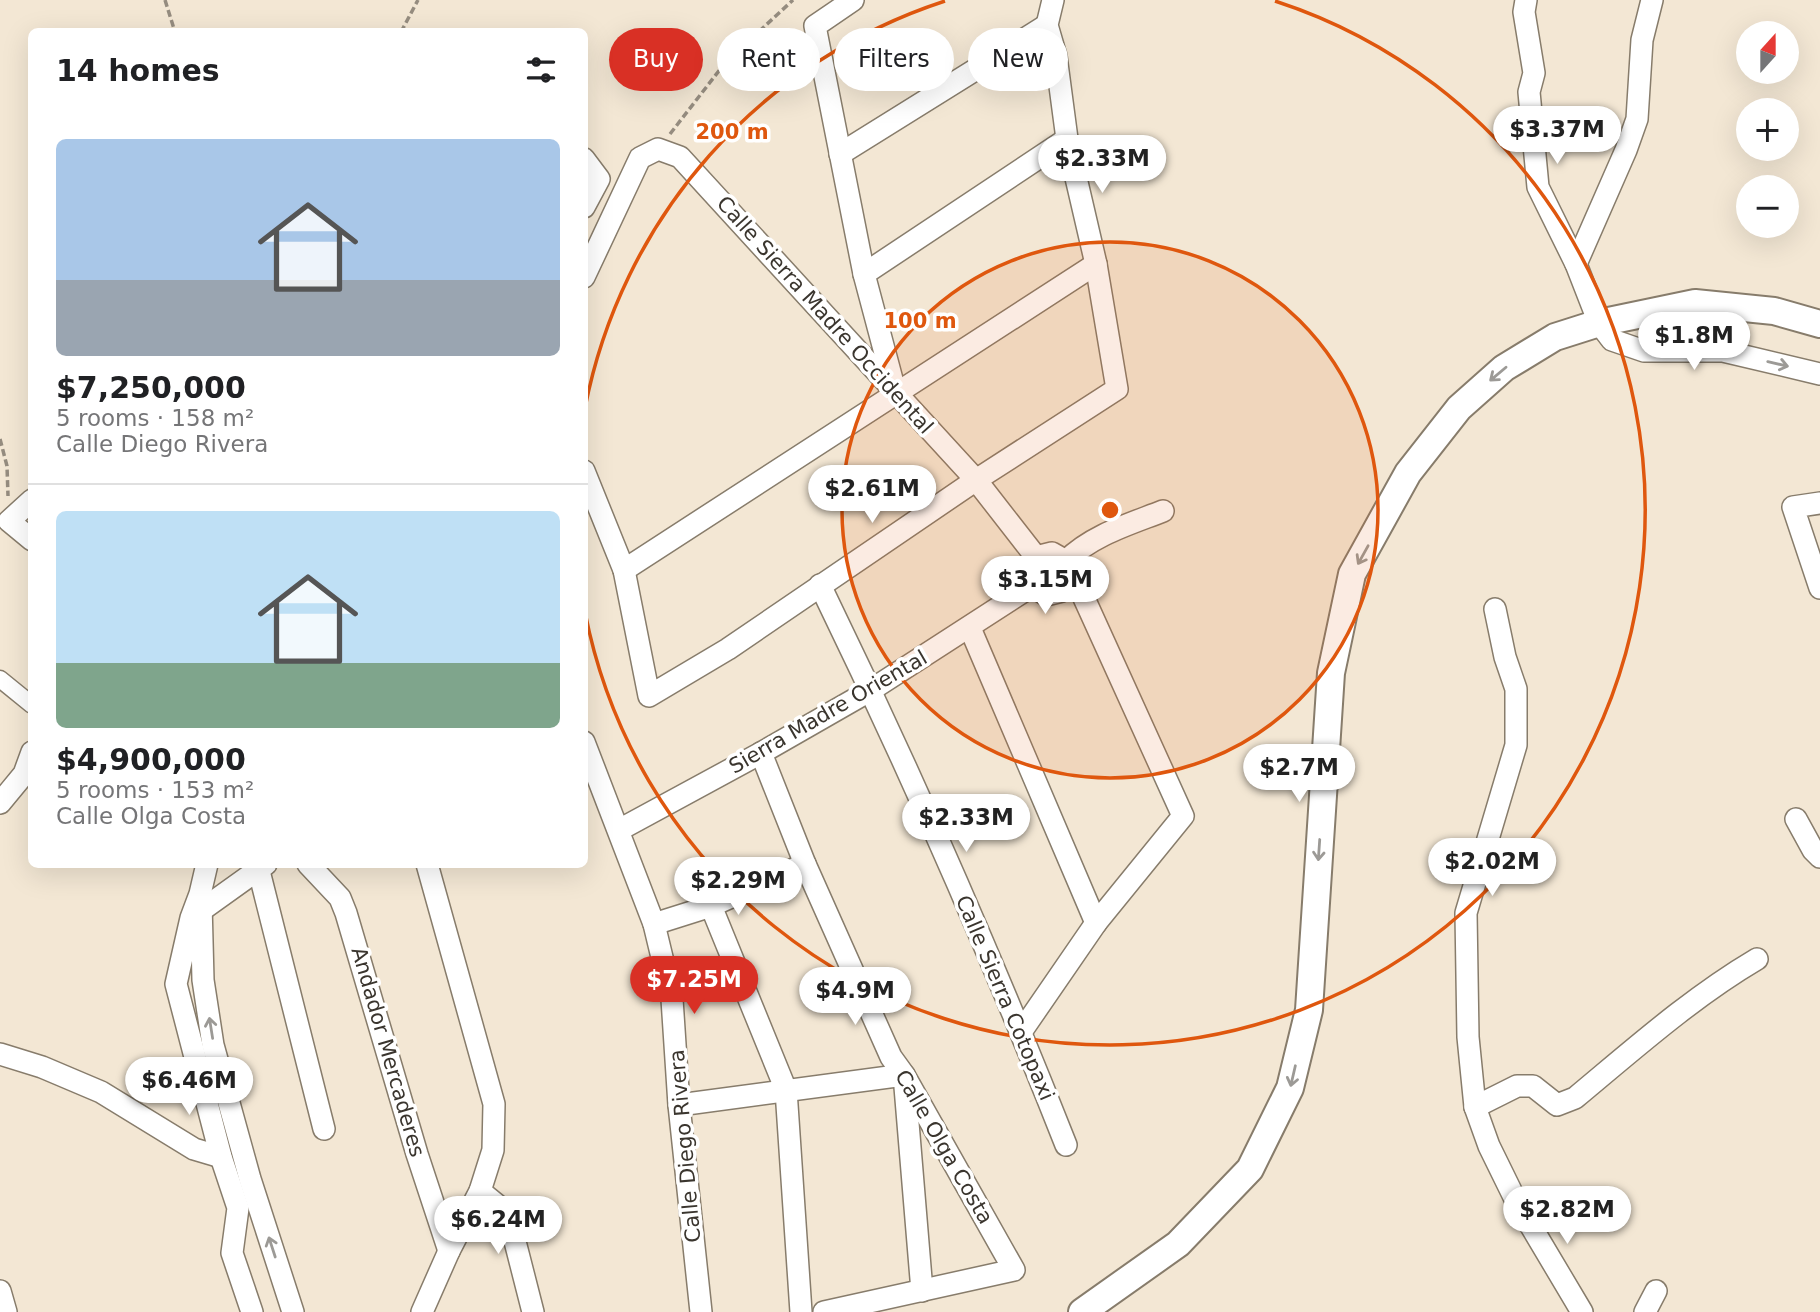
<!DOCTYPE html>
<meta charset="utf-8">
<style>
body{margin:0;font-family:"DejaVu Sans",sans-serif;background:#f2f2f2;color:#202124;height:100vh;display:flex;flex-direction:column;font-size:26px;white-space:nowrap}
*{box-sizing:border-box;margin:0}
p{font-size:23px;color:#757577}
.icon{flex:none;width:38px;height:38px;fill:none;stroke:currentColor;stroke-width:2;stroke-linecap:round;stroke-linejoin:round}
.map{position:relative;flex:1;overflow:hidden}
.side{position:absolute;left:28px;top:28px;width:560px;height:840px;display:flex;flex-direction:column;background:#fff;border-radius:10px;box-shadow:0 7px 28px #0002}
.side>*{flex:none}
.hud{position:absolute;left:609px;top:28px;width:665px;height:63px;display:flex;gap:14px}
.needle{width:46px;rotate:21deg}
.tools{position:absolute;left:1736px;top:21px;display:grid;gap:14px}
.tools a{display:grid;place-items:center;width:63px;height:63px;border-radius:50%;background:#fff;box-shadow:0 7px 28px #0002;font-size:35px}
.price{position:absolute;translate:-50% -60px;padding:0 16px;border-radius:24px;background:#fff;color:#222;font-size:23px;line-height:46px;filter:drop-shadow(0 2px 4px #0008)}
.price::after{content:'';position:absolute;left:50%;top:42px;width:21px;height:16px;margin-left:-10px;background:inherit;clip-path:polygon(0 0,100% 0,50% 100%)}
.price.current{background:#d93025;color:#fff}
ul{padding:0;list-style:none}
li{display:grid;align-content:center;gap:14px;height:371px;padding:0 28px}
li+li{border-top:2px solid #e0e0e0}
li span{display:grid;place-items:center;height:217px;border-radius:10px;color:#555}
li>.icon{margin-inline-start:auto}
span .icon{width:126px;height:126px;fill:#fffc;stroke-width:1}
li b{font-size:30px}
h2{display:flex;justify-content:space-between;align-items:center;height:84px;padding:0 28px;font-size:30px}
.pill{padding:0 24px;border-radius:32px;background:#fff;box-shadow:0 7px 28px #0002;font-size:24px;line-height:63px}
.pill.current{background:#d93025;color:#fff}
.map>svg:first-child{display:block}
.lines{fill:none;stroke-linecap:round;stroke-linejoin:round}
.pedestrian-casing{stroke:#877c6b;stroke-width:19}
.minor-casing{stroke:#877c6b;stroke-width:24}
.tertiary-casing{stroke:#877c6b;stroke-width:30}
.path{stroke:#958c7f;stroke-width:3.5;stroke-dasharray:7 3.5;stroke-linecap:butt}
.pedestrian{stroke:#fff;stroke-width:16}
.minor{stroke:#fff;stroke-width:21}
.tertiary{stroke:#fff;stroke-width:26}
.oneway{stroke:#9c9a96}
.ring{fill:none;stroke:#df570e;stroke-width:3.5}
.labels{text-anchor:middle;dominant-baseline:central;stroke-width:7;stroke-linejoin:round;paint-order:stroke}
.street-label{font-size:21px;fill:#3a352e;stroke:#fff}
.centre{fill:#df570e;stroke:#fff;stroke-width:3.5}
.ring-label{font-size:21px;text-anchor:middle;font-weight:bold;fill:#df570e;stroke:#fff;stroke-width:7;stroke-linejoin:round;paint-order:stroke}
</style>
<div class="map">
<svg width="1820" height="1312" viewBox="0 0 1820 1312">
<rect width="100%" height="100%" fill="#f3e7d4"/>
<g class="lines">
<g class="pedestrian-casing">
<path id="pedestrian" d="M0,679L32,705"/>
</g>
<g class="minor-casing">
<g id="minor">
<path d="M853,0L815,26L864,274L894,387"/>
<path d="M1526,0L1524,12L1534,73L1529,92L1538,187L1576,264L1599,323L1612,340L1644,351H1723L1820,374"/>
<path d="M840,154L1047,25"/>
<path d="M584,159L599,179L584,207"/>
<path d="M1576,264L1626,150L1637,119L1642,40L1652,0"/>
<path d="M864,274L1067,139"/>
<path d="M584,277L640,158L658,149L680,157L976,480L1036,557"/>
<path d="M584,471L624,570L649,696L728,649L976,480L1117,389L1096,264L1067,139L1056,56L1047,25L1053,0"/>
<path d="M32,500L9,521L32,540"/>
<path d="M1820,503L1793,507L1820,588"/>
<path d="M1052,553L1066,561L1074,576L1062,591L1046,595L1032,586L1028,571L1036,557Z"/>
<path d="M1066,561C1092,535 1130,524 1163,511"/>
<path d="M624,570L1096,264"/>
<path d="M820,585C909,768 991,955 1066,1145"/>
<path d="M1495,609L1505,657L1516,689V745L1466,913L1468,1037L1475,1107L1489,1146L1516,1201L1582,1312"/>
<path d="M970,628L1096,923"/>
<path d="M584,742L654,924L672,999L679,1105L701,1312"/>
<path d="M761,753L805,864L891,1057L904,1075L1014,1270L824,1312"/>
<path d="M0,803L24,774L32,752"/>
<path d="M1796,819L1813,850L1820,857"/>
<path d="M619,830L761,753L871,690L1032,586"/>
<path d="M207,864L200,894L191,918L176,984L221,1157L238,1208L232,1253L252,1312"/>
<path d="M308,864L340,898L346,913L417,1154L449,1251"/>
<path d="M259,871L324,1129"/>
<path d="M201,903L203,980L213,1045L250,1179L293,1312"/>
<path d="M711,906L786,1090L801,1312"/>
<path d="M192,917L266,864"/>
<path d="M654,924L711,906L805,864"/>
<path d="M1021,1032L1096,923L1183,816L1074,576"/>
<path d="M0,1054L42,1067L101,1092L194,1149L221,1157"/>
<path d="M679,1105L904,1075L922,1291"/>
<path d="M1475,1107L1517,1086H1533L1557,1105L1575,1098C1634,1049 1691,998 1757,959"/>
<path d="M480,1191L508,1214L533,1312"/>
<path d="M0,1291L6,1312"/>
<path d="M422,1312L449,1251L480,1191L493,1150L494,1104L427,864"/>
<path d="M1645,1312L1656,1291"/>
</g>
</g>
<g class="tertiary-casing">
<path id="tertiary" d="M1082,1312L1178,1244L1250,1169L1290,1088L1309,1010L1331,673L1352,574L1408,473L1459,408L1504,368L1555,337L1599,323L1695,303L1774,311L1820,324"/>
</g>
<g class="path">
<path d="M165,0L175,32"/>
<path d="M401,32L418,0"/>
<path d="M670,134L725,63L793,0"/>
<path d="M0,439L7,466L8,496"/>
</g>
<use href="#pedestrian" class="pedestrian"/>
<use href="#minor" class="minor"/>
<use href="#tertiary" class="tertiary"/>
</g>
<defs><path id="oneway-shaft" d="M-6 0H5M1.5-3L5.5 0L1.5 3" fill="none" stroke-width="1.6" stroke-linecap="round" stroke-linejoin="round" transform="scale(1.75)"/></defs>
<g class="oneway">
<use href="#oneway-shaft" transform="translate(1778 364) rotate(13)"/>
<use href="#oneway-shaft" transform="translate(1498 374) rotate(140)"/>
<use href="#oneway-shaft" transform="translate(1363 555) rotate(119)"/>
<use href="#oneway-shaft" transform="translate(1319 850) rotate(94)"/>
<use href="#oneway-shaft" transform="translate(211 1028) rotate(-99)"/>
<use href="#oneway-shaft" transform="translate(1293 1076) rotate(103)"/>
<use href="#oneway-shaft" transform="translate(272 1247) rotate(-108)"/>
</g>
<circle cx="1110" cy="510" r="268" fill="#df570e" fill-opacity=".12"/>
<g class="ring">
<circle cx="1110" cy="510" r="268"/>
<path d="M585 408A535 535 0 0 1 945 1M1275 1A535 535 0 1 1 585 612"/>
</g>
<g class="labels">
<g class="street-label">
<text transform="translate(825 315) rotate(48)">Calle Sierra Madre Occidental</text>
<text transform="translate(828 712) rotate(-30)">Sierra Madre Oriental</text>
<text transform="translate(1005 998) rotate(67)">Calle Sierra Cotopaxi</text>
<text transform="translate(388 1052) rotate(74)">Andador Mercaderes</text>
<text transform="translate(685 1146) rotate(-95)">Calle Diego Rivera</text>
<text transform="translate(944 1147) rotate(60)">Calle Olga Costa</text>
</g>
</g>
<circle cx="1110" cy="510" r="10" class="centre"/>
<g class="ring-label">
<text x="732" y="139">200 m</text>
<text x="920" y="328">100 m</text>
</g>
</svg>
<div class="tools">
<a><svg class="needle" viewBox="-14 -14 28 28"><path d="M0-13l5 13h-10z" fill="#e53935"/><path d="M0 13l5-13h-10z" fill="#757577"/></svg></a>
<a>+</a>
<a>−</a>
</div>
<b class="price" style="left:1557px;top:166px">$3.37M</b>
<b class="price" style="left:1102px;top:195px">$2.33M</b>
<b class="price" style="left:1694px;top:372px">$1.8M</b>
<b class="price" style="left:872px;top:525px">$2.61M</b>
<b class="price" style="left:1045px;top:616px">$3.15M</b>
<b class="price" style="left:1299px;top:804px">$2.7M</b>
<b class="price" style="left:966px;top:854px">$2.33M</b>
<b class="price" style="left:1492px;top:898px">$2.02M</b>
<b class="price" style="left:738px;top:917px">$2.29M</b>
<b class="price current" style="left:694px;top:1016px">$7.25M</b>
<b class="price" style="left:855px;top:1027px">$4.9M</b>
<b class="price" style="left:189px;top:1117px">$6.46M</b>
<b class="price" style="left:1567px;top:1246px">$2.82M</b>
<b class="price" style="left:498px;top:1256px">$6.24M</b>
<div class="hud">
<a class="pill current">Buy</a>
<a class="pill">Rent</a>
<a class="pill">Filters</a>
<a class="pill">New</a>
</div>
<section class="side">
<h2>14 homes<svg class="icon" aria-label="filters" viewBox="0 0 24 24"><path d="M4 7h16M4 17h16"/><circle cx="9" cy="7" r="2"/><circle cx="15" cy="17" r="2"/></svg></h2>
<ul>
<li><span style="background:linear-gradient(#a9c7e8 65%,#9aa5b1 0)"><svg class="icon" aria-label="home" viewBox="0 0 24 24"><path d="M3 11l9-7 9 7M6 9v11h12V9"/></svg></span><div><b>$7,250,000</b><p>5 rooms · 158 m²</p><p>Calle Diego Rivera</p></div></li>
<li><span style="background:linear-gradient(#bfe0f5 70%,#7fa58c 0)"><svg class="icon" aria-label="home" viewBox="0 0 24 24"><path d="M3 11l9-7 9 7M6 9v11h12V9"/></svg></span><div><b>$4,900,000</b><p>5 rooms · 153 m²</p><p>Calle Olga Costa</p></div></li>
</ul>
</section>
</div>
